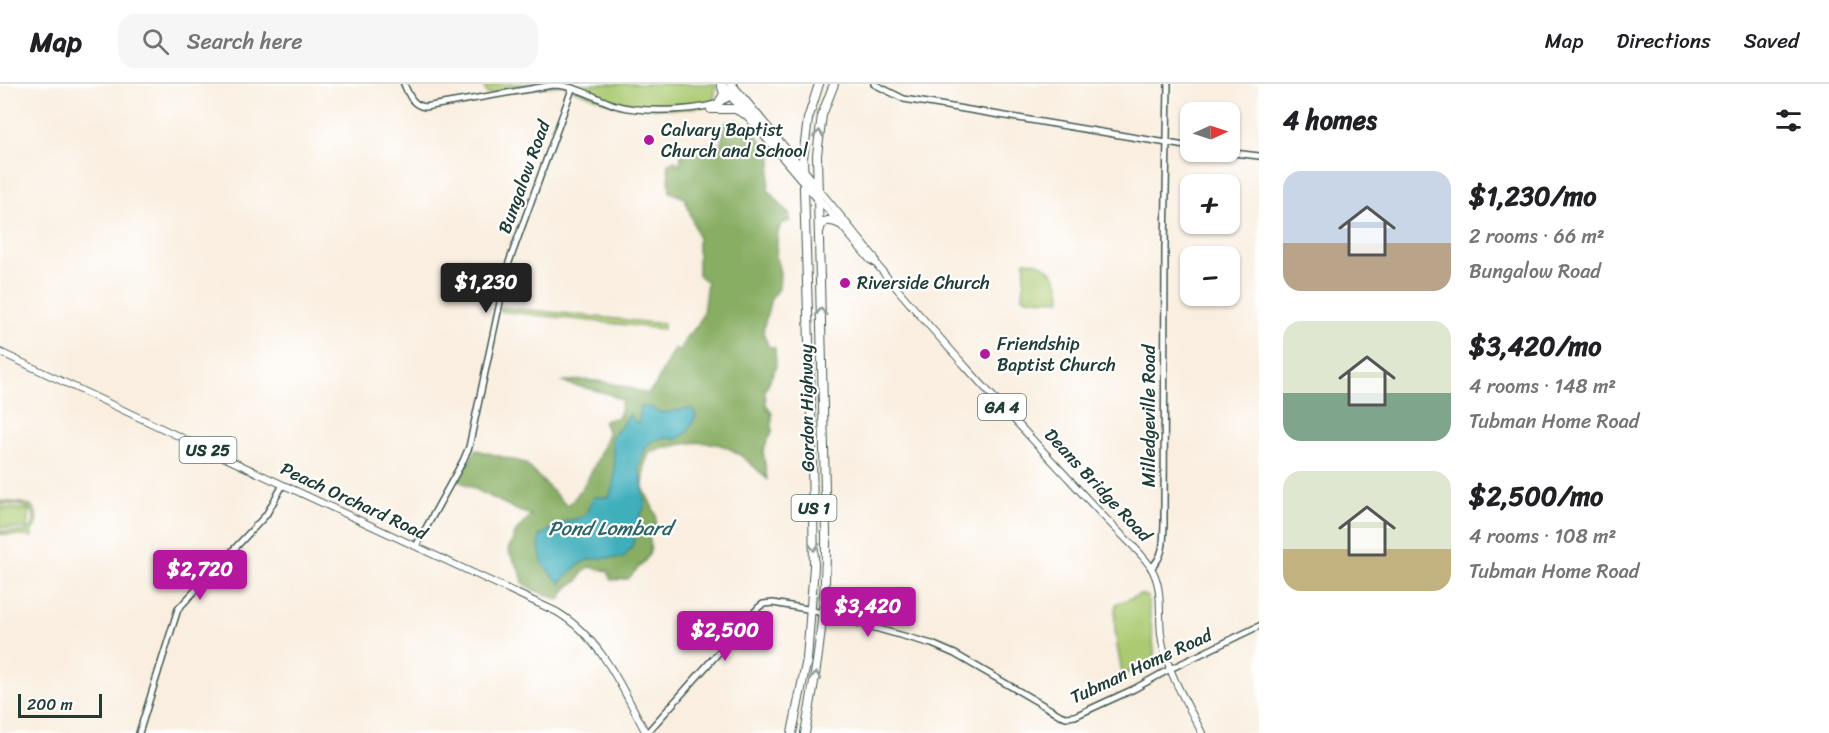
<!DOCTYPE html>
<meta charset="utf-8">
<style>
body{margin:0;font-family:Sriracha,sans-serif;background:#f6f6f6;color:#202124;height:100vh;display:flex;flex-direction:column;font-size:22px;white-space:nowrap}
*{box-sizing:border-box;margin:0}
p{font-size:20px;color:#757577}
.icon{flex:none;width:33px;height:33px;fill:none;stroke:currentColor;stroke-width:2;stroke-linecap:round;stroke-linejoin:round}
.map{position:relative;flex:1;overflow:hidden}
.sheet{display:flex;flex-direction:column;background:#fff;width:570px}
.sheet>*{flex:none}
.needle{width:39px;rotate:87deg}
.tools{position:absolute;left:1180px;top:18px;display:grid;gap:12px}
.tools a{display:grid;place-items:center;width:60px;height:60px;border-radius:12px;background:#fff;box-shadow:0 2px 4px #0004;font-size:30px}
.scale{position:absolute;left:18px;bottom:15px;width:84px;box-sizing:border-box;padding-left:6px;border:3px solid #1f3d34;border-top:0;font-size:16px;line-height:21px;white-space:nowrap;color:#1f3d34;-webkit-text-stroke:4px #fff;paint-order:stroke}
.price{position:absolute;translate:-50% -51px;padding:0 14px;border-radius:6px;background:#b5179e;color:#fff;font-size:20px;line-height:39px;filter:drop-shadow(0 2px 3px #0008)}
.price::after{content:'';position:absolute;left:50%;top:36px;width:18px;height:14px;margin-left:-9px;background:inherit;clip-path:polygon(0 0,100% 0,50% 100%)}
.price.current{background:#222;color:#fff}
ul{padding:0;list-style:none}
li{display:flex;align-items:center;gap:18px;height:150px;padding:0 24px}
li span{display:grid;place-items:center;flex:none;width:168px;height:120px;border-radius:18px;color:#555}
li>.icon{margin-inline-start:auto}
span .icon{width:72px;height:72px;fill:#fffc;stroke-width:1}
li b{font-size:26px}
h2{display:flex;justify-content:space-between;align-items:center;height:72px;padding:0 24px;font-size:26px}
header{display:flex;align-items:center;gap:36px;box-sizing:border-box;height:84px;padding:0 30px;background:#fff;border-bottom:2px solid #e0e0e0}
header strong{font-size:28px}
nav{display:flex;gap:33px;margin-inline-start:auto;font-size:21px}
.search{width:420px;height:54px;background:#f6f6f6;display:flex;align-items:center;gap:15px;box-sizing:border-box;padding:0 21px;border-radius:18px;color:#757577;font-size:22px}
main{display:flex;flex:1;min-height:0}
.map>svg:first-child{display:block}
.green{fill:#abca71;stroke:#658452;stroke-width:1.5}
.forest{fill:#88ae63;stroke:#54764c;stroke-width:1.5}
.water{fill:#40afbc;stroke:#307678;stroke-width:1.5}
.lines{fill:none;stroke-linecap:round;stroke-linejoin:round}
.secondary-casing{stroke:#40584e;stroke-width:8}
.primary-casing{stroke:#40584e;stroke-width:8}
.highway-casing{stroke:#40584e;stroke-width:10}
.secondary{stroke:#fff;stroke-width:5}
.primary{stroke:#fff;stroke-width:6}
.highway{stroke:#fff;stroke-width:8}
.oneway{stroke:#8f9e9a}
.poi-dot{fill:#b5179e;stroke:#fff;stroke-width:2}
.labels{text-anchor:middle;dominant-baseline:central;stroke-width:4.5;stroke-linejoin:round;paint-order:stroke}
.shield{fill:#fff;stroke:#627771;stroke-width:1.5}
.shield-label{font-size:16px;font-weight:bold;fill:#1f3d34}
.poi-label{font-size:18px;fill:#1f3d34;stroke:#fff;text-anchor:start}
.street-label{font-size:18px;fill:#1f3d34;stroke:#fff}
.water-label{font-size:20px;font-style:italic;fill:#2b6564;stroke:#fff}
</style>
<header>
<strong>Map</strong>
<div class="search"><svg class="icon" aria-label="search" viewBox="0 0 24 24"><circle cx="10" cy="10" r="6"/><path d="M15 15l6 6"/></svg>Search here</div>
<nav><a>Map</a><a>Directions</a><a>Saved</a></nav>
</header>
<main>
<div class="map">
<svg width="1259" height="649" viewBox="0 0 1259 649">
<rect width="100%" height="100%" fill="#fff"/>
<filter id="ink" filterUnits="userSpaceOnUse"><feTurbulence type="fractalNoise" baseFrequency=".0167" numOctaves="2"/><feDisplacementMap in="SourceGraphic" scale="12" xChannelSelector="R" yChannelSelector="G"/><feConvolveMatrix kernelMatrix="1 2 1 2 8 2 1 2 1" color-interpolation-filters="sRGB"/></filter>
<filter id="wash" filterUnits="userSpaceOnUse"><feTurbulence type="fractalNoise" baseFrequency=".008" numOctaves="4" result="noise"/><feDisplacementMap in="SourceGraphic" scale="24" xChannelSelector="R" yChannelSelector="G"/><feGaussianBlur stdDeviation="1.35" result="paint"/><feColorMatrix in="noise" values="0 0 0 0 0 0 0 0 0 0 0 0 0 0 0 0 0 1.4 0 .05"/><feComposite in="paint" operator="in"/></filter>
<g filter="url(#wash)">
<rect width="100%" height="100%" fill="#f9eedf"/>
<g class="green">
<path d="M483,0H716L714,21L682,25L618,22L562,1L487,10Z"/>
<path d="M1025,177C1048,177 1062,194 1061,216L1026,215L1023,212Z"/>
<path d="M501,223L664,240L663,245L500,227Z"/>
<path d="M0,417C8,418 18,418 26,420C40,425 39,441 30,449L32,450V453L0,450V447L26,448C31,444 34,441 34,435C34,419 11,421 0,420Z"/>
<path d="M0,423L29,426L27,445L0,443Z"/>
<path d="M1139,511H1145L1148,513L1155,575L1151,580L1125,590L1122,588C1118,567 1112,541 1116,520Z"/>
</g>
<path class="forest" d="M737,36L754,47L772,72L768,106L789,130L790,137L781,140L778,148L776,172L780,189L779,205L771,214L763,247L768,262L775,264L776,282L765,307L766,320L772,330V348L763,366L767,395C757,385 746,374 734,367C708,351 677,361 650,368L645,379L643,403L656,431V445L648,450C657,473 641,479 628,495L611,496L608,487L589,483L583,488L578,497C568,501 564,507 560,516L534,506L523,499C521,483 514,480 508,466L517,446L531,431L519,427L459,397L476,366L525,379L565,420H570C589,397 598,376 608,349L603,337L619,333L622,316L606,309L561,298C589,293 621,300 647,310L655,302L674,264L679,267L687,252L697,242L703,229L707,198L698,191V153L685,114L670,108L668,79L675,77L680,81L682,62L721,60L725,39Z"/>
<path class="water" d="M640,323H650L661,329L692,324L696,332L687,349L676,356C666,351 651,355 645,365C642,371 640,379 638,385L641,391L645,422L638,437L637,447L632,463L623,474C587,474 585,472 560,499C542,482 539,477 539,452L562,439L585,432L594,413H609C618,394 614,374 611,354L622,341L630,330L635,338L639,339Z"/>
</g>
<g filter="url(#ink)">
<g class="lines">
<g class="secondary-casing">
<g id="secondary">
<path d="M404,0C409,11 412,21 425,23L553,1C575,1 595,14 615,21C641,29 710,29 731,12"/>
<path d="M874,0L904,15L1191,63"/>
<path d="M1225,68L1259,72"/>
<path d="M416,462L463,377L469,363L508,181L572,5"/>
<path d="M1151,484C1165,471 1163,457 1164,440L1165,164L1168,0"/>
<path d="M139,649L178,525L266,431L283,401"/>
<path d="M647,649L759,523L763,520L773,519L807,525L932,560L955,570L1060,631L1066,633L1075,632L1134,605L1170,585L1259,542"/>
</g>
</g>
<g class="primary-casing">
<g id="primary">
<path d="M817,103L875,174L877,181C938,254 1004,325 1069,395C1085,413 1102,431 1119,448C1130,459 1141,469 1150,482C1166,507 1156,535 1163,562C1170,593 1188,621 1202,649"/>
<path d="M818,114L870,176L877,180"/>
<path d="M0,268L193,359L557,528C602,555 622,604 646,649"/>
</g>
</g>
<g class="highway-casing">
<g id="highway">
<path d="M721,0L817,113"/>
<path d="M731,0L817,103"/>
<path d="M718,20L724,10L722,3"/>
<path d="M711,25H735L745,30"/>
<path d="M820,145C822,134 832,136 840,140"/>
<path d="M792,649L807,575L814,482L811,321L803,74L808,35L819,0"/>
<path d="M805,649C818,582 827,517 826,449L817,71L822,31L834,0"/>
</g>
</g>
<use href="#secondary" class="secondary"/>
<use href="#primary" class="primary"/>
<use href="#highway" class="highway"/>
</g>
<defs><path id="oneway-chevron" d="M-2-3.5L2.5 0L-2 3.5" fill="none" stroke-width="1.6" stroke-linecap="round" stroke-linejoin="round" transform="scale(1.5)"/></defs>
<g class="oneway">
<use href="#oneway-chevron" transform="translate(819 50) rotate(-82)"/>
<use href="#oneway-chevron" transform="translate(821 228) rotate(-92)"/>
<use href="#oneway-chevron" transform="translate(814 463) rotate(89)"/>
<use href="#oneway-chevron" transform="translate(816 592) rotate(-80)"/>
</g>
</g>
<g class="poi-dot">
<circle cx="649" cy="56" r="6"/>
<circle cx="845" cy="199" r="6"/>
<circle cx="985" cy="270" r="6"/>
</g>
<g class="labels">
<g class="shield">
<rect x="978" y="310" width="48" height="26" rx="4.5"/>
<rect x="179.5" y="353" width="57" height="26" rx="4.5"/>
<rect x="791.5" y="411" width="45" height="26" rx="4.5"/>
</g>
<g class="shield-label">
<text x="1002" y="323">GA 4</text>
<text x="208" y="366">US 25</text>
<text x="814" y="424">US 1</text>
</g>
<g class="poi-label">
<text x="661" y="46">Calvary Baptist<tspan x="661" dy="21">Church and School</tspan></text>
<text x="857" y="199">Riverside Church</text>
<text x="997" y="260">Friendship<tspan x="997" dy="21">Baptist Church</tspan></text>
</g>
<g class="street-label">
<text transform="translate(524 93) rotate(-70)">Bungalow Road</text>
<text transform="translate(807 324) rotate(-91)">Gordon Highway</text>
<text transform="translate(1149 332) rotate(-90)">Milledgeville Road</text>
<text transform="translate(1098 401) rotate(47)">Deans Bridge Road</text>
<text transform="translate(354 417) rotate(25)">Peach Orchard Road</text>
<text transform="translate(1141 582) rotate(-25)">Tubman Home Road</text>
</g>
<g class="water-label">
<text x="610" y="444">Pond Lombard</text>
</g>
</g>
</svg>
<div class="tools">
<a><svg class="needle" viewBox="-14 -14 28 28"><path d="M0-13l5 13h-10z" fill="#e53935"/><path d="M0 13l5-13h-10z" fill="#757577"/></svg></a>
<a>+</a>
<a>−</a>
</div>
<div class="scale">200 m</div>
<b class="price current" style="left:486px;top:230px">$1,230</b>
<b class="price" style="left:200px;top:517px">$2,720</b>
<b class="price" style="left:868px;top:554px">$3,420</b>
<b class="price" style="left:725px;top:578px">$2,500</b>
</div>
<section class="sheet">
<h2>4 homes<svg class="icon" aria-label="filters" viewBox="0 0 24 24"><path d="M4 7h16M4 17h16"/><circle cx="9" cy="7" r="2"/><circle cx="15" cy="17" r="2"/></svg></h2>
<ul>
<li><span style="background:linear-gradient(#c9d6e8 60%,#b9a48a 0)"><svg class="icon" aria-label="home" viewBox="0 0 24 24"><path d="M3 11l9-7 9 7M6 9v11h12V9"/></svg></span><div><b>$1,230/mo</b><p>2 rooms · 66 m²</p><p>Bungalow Road</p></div></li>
<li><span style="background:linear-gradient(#dfe7d0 60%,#7fa58c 0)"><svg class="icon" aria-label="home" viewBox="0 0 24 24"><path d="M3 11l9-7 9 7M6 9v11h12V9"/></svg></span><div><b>$3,420/mo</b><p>4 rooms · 148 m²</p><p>Tubman Home Road</p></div></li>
<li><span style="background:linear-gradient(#dfe7d0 65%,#c2b280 0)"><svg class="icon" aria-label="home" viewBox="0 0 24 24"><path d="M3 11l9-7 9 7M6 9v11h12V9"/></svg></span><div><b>$2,500/mo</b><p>4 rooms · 108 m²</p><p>Tubman Home Road</p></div></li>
</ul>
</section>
</main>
